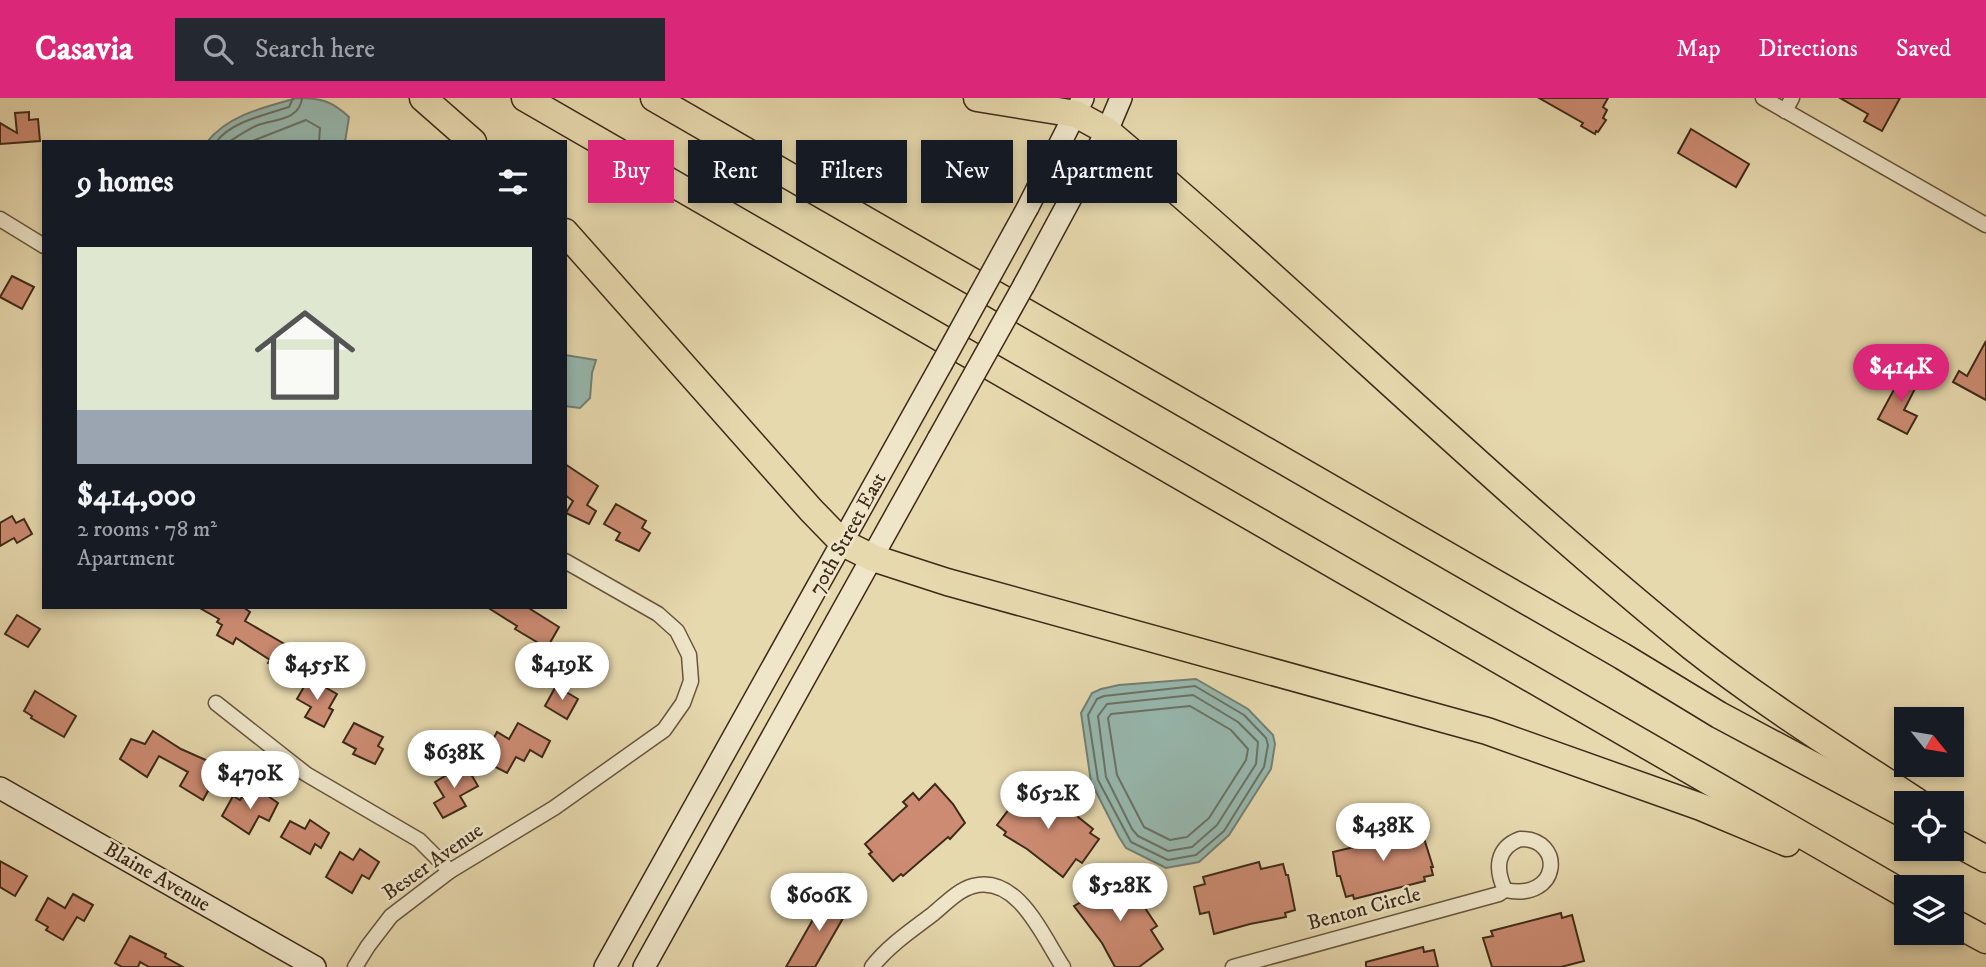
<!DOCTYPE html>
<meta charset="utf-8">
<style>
body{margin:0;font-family:"IM FELL DW Pica",serif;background:#242831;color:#f1f3f6;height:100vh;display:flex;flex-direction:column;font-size:26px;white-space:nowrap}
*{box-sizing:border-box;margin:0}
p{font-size:23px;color:#9ea1a6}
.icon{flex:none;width:38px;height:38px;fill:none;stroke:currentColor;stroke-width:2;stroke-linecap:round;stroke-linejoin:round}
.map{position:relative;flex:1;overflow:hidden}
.drawer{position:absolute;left:42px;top:42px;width:525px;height:469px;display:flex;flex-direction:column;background:#171b24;border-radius:0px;box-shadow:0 4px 10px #0003}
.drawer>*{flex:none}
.top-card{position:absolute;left:588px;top:42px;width:665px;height:63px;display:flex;gap:14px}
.needle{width:46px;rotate:120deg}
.fabs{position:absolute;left:1894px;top:609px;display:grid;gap:14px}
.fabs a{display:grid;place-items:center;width:70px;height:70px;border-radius:0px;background:#171b24;box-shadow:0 4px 10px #0003;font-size:35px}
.price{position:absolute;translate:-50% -60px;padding:0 16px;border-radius:24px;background:#fff;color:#222;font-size:23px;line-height:46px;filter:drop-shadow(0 2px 4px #0008)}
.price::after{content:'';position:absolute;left:50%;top:42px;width:21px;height:16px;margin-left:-10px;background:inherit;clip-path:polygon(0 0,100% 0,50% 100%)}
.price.current{background:#db2777;color:#fff}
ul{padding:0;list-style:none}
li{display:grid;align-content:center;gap:14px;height:371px;padding:0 35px}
li span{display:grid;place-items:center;height:217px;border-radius:0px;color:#555}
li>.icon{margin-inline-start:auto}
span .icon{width:126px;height:126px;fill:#fffc;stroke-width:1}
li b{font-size:30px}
h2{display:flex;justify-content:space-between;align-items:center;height:84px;padding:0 35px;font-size:30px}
.chip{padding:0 24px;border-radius:0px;background:#171b24;box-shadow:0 4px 10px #0003;font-size:24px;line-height:63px}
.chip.current{background:#db2777;color:#fff}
header{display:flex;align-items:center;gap:42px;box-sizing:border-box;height:98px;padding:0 35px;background:#db2777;color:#fff}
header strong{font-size:33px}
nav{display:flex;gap:38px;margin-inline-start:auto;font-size:24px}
.search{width:490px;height:63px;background:#242831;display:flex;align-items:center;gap:18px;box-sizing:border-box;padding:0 24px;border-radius:0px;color:#9ea1a6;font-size:26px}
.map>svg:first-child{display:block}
.water{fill:#97b9b0;stroke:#738074;stroke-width:2}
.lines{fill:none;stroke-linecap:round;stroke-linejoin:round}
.shore{stroke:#6a7264;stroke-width:2}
.building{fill:#cc8b72;stroke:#3d2a19;stroke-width:2}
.street-casing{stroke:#68563e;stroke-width:17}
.secondary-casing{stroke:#3d2a19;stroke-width:24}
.highway-casing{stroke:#3d2a19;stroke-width:29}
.street{stroke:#efe6ca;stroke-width:14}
.secondary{stroke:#efe6ca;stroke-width:21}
.highway{stroke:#e7d9ae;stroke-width:26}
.secondary-bridge-casing{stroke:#3d2a19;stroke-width:24;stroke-linecap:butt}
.secondary-bridge{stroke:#efe6ca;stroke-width:21}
.labels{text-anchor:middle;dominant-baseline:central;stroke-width:5;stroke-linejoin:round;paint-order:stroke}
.street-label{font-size:21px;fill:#3d2a19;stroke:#efe6ca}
</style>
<header>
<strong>Casavia</strong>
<div class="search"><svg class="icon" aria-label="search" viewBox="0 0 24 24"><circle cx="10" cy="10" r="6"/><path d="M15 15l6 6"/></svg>Search here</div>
<nav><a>Map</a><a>Directions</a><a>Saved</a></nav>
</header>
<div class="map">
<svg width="1986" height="869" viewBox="0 0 1986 869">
<rect width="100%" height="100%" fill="#e7d9ae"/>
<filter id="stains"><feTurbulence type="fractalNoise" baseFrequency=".00286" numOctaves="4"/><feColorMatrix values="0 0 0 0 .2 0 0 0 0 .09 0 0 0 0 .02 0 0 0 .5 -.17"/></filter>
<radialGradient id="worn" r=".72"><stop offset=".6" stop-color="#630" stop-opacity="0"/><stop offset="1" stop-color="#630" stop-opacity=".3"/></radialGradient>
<g class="water">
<path d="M297,0C321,0 332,3 349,19L345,44H207C228,17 265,9 297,0Z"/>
<path d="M565,257L596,262L592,275L590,300L580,310L565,308Z"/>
<path d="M1196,581L1248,611L1273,637L1275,646L1271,671L1229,737L1199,764L1166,770L1126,750L1119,739L1091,684L1081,615L1092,595L1101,591L1119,587Z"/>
</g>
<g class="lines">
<g class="shore">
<path d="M216,44C232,23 265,17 289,9L293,0"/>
<path d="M229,44C238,38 248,31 258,27C275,21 300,22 302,0"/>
<path d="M250,44L306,22L320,30L319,44"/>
<path d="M1195,588L1244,617L1266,640L1268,647L1264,669L1224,733L1196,757L1168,762L1131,744L1098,682L1088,617L1097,601L1104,598Z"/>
<path d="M1193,597L1238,624L1258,644L1256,666L1217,727L1192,749L1168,753L1138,738L1132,731L1106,679L1098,618L1107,606Z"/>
<path d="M1190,608L1231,632L1248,651L1246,662L1209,720L1187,739L1170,742L1144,729L1117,677L1108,620L1111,616Z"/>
</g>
</g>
<g class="building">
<path d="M1539,0H1608L1603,9L1607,12L1603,20L1606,22L1598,34L1596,33L1595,36L1581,28L1583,25Z"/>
<path d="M1840,0H1900L1882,33L1864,23L1868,16Z"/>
<path d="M29,14V22L38,21L40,43L0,46V25L17,35L15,15Z"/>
<path d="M1691,31L1749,66L1736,89L1678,55Z"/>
<path d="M12,178L34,189L22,211L0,199Z"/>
<path d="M1986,243V302L1953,284L1959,273L1967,278Z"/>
<path d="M1904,273L1920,281L1904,312L1917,318L1907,336L1878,321Z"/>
<path d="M565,366L598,388L587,407L596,413L589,426L566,415L573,403L565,397Z"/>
<path d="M616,406L646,423L642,430L650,435L639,453L616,442L620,435L604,426Z"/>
<path d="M12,418L16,425L24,421L32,436L17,445L14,440L0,448V425Z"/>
<path d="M198,509H243L250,514L245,523L288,548L285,553L294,558L285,574L268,565L270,562L236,540L233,546L217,537L222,527L217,524L219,521Z"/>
<path d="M487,509H527L559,529L547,550L515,531L517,528Z"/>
<path d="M17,517L40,531L28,549L5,536Z"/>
<path d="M309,580L337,596L329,610L333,612L324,629L305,619L311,609L297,601Z"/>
<path d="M556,588L578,601L567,621L545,608Z"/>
<path d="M35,593L76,618L64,639L31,620L32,618L24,613Z"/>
<path d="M354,625L383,639L378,648L383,651L375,666L353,656L356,651L343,644Z"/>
<path d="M518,625L550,643L542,659L530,652L524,663L516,659L507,675L482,662L497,634L509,641Z"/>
<path d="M153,633L181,651L208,663L204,670L217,677L203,702L180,688L188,674L159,658L147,679L120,661L131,641L145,646Z"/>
<path d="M465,666L478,688L460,698L466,708L443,720L434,705L444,699L435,684Z"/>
<path d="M935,686L953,706L965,725L950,741L948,739L903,778L901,776L893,783L869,756L872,754L865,746L907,708L903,704L913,695L919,702Z"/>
<path d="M1025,689L1043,702L1048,695L1093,731L1090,735L1099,741L1082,765L1076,761L1063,779L1027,751L1004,737L1006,734L997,727L1009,711L1007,709Z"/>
<path d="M258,691L278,705L269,723L259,718L249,736L222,718L233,698L240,702L242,699L250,704Z"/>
<path d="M310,722L329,735L321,750L315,746L310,756L281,739L290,723L305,731Z"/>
<path d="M1397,729L1399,736L1421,731L1433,769H1431L1433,777L1424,779L1425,783L1354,801L1353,797L1346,799L1340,778H1337L1333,754L1354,749L1352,741Z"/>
<path d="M360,751L379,764L369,781L362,777L352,795L326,779L340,754L353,762Z"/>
<path d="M0,763L27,778L15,798L0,789Z"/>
<path d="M1259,764L1261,771L1283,766L1286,777H1288L1295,812L1285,815L1286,819L1250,826L1214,836L1209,814L1200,816L1194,789L1205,786L1203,779Z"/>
<path d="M1113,774L1119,783L1125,780L1157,828L1151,832L1163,851L1139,869H1115L1102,845L1074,808L1095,796L1090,789Z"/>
<path d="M828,795L847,806L843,813L846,815L815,869H786Z"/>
<path d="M73,796L93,807L84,823L77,819L63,842L46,832L48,829L36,822L48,800L65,810Z"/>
<path d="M1561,815L1562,820L1572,817L1584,863L1561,869H1492L1483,840L1493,838L1491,833Z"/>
<path d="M130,838L166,856L165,859L183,869H149L140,864L138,869H122L115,865Z"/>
<path d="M1423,849L1424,854L1434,852L1438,869H1366V864Z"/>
</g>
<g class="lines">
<g class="street-casing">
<g id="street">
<path d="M1763,0L1986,127"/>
<path d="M1785,13L1792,0"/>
<path d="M0,121L44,148"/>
<path d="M216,605L306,676L419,742L450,773"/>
<path d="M1520,741C1565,740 1561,804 1505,792C1495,771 1496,750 1520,741Z"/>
<path d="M355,869L368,848L391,818L450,773L554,710L664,632L683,605L691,583L689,557L677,533L658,516L565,463"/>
<path d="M872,869C888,848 912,832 933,816C945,806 958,792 973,788C1018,776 1043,839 1063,869"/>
<path d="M1233,869L1499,796L1505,792"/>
</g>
</g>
<g class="secondary-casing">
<g id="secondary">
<path d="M1028,109L1083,0"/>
<path d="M1024,187L1107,33L1121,0"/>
<path d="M0,690L315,869"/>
<path d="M605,869L941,267"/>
<path d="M644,869L938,341"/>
</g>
</g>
<g class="highway-casing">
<g id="highway">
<path d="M423,0L473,44"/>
<path d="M525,0L1906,797"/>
<path d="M654,0L1622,558L1719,617L1906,717"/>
<path d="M977,0L1076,16L1107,33C1306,201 1490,385 1692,549C1764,606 1843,655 1919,705"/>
<path d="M565,134L811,412L843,445L873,460L947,484L1487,633L1701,709L1787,745"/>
<path d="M1951,742L1986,761"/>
<path d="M1951,823L1986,842"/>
</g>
</g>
<use href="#street" class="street"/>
<use href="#secondary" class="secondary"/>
<use href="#highway" class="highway"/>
<g class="secondary-bridge-casing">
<g id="secondary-bridge">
<path d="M941,267L1028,109"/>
<path d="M938,341L1024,187"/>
</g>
</g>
<use href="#secondary-bridge" class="secondary-bridge"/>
</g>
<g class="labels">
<g class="street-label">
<text transform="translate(848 436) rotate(-61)">70th Street East</text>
<text transform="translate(433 764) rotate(-35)">Bester Avenue</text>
<text transform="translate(157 779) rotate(30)">Blaine Avenue</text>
<text transform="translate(1364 811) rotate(-15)">Benton Circle</text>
</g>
</g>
<rect width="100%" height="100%" filter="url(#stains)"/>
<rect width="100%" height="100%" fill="url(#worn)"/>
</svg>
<div class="fabs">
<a><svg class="needle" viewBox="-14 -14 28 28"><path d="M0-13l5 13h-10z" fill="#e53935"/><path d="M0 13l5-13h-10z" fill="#9ea1a6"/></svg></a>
<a><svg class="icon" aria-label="locate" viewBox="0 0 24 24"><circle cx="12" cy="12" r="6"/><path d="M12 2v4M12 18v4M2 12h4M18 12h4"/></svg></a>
<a><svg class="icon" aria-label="layers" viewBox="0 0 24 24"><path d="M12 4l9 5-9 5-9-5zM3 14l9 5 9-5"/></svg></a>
</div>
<b class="price current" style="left:1901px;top:306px">$414K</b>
<b class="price" style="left:317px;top:604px">$455K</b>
<b class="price" style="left:562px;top:604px">$419K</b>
<b class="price" style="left:454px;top:692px">$638K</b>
<b class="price" style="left:250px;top:713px">$470K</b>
<b class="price" style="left:1048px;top:733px">$652K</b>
<b class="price" style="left:1383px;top:765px">$438K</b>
<b class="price" style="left:1120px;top:825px">$528K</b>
<b class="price" style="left:819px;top:835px">$606K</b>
<div class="top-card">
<a class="chip current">Buy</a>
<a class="chip">Rent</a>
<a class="chip">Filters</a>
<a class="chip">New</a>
<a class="chip">Apartment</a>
</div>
<section class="drawer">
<h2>9 homes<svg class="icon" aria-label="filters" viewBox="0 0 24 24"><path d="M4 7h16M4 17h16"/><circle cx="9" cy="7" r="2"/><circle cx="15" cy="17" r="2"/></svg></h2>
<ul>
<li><span style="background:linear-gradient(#dfe7d0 75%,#9aa5b1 0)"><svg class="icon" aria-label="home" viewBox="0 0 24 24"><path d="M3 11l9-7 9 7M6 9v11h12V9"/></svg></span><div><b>$414,000</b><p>2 rooms · 78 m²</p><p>Apartment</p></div></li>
</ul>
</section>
</div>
